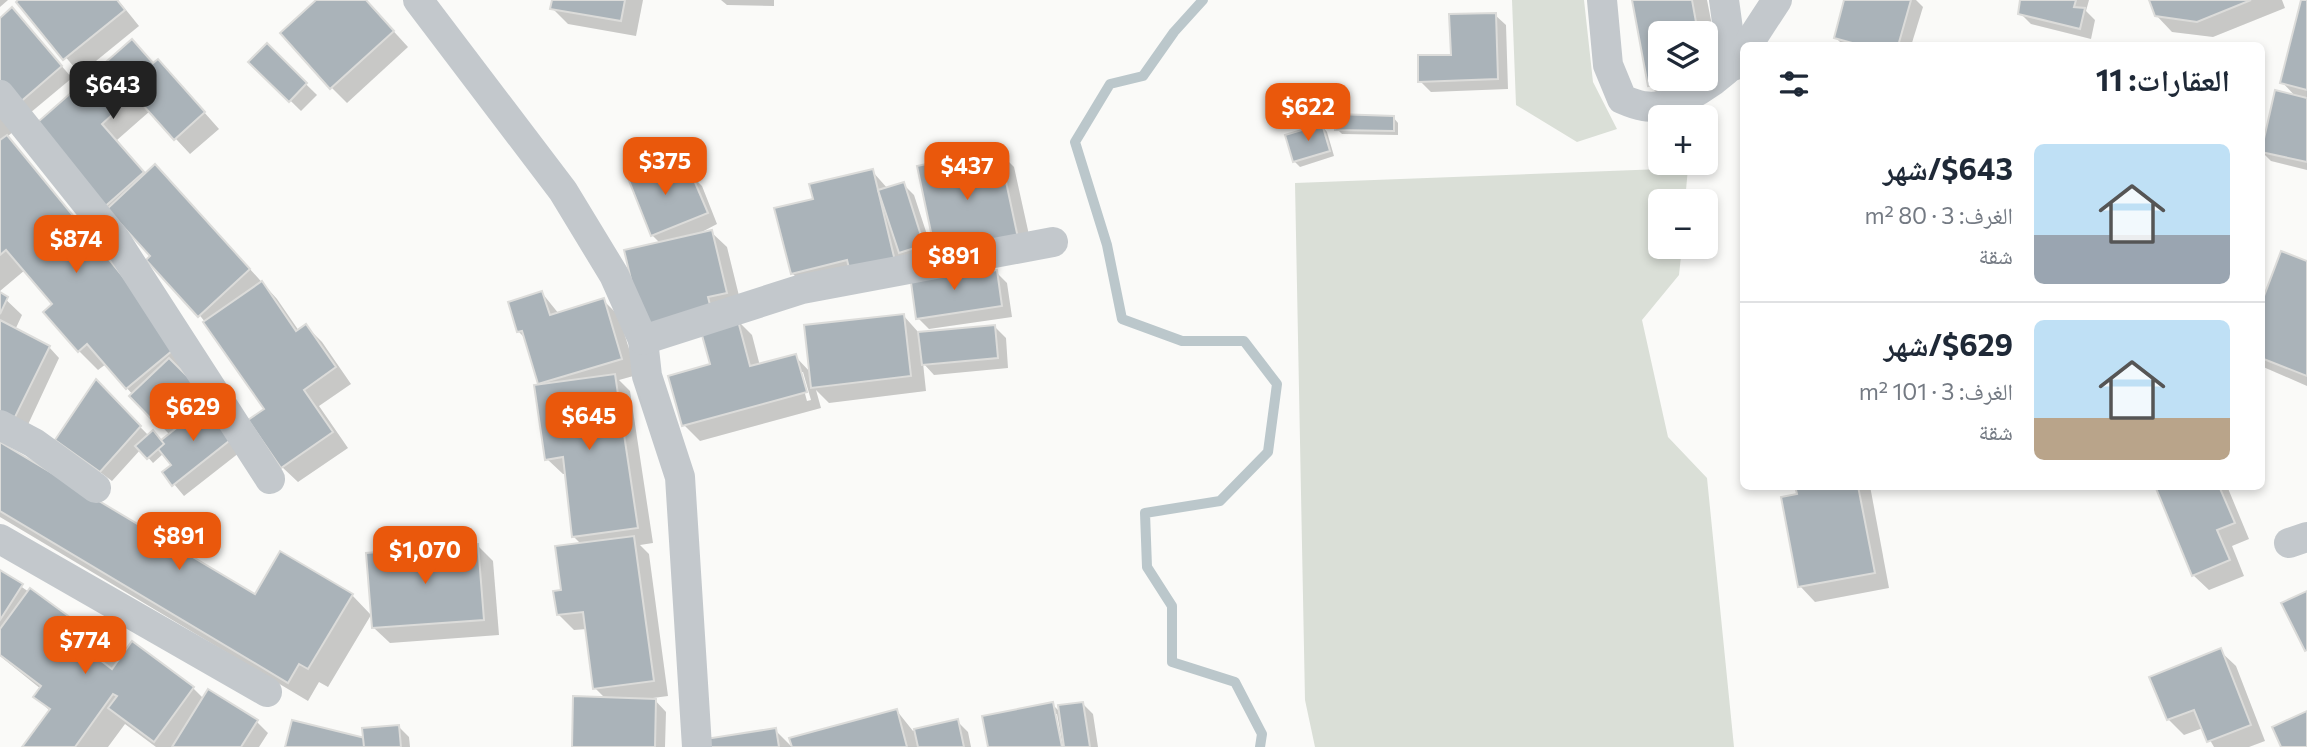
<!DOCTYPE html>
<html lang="ar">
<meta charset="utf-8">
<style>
body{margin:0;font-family:Commissioner,"Noto Naskh Arabic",sans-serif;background:#f2f2f3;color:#1f2937;direction:rtl;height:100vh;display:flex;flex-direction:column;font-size:26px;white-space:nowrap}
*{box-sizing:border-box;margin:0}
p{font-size:23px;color:#747a83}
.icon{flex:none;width:38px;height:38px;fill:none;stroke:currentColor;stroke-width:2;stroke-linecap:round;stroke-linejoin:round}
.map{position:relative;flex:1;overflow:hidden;direction:ltr}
.sheet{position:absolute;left:1740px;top:42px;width:525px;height:448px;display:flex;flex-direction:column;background:#fff;border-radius:10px;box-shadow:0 4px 10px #0003;direction:rtl}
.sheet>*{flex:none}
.buttons{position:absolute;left:1648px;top:21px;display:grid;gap:14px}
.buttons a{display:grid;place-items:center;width:70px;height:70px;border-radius:10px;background:#fff;box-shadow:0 4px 10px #0003;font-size:35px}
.price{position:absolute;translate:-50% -60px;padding:0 16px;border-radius:14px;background:#ea580c;color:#fff;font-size:23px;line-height:46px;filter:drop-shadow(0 2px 4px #0008)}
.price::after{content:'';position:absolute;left:50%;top:42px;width:21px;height:16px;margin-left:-10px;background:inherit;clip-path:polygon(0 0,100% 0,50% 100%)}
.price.on{background:#222;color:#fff}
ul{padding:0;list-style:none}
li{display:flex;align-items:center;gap:21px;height:175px;padding:0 35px}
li+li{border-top:2px solid #e0e1e3}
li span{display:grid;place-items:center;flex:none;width:196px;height:140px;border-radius:10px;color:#555}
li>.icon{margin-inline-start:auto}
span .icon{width:84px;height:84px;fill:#fffc;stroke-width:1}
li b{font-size:30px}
h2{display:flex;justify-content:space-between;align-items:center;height:84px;padding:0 35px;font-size:30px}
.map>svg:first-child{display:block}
.green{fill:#dadfd7}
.shadow{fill:#0003;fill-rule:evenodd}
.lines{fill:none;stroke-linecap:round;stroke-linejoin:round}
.stream{stroke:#bbc7cb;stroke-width:10}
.building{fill:#aab3b9;stroke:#dcdcda;stroke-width:2}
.street{stroke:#c3c8cc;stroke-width:30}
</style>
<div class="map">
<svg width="2307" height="747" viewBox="0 0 2307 747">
<rect width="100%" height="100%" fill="#fafaf8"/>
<g class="green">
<path d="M1512,0H1584L1593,82L1617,129L1577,142L1516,105Z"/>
<path d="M1688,168L1685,201H1661V247H1682L1679,275L1642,320L1668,437L1707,478L1734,747H1315L1305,700L1295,183Z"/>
</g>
<g class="shadow">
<path d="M0,0H8L0,7Z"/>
<path d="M21,0H118L139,26L80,74L19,2Z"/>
<path d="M319,0H365L408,47L347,103L331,87Z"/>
<path d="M553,0H643L636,36L568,24L552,8Z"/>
<path d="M721,0H774V6L727,5Z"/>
<path d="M1633,0H1707L1718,56L1706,76V33H1661V79H1679L1662,82V85L1692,80L1669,105L1649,85Z"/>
<path d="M1846,0H1916L1923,7L1911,46H1844L1836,38Z"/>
<path d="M2022,0H2089L2086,11L2095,20L2091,39L2031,24L2020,13Z"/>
<path d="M2151,0H2282L2285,8L2213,37L2172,32L2156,15Z"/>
<path d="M2303,0H2307V170L2271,161L2261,151L2277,92L2296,97L2282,82Z"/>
<path d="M1495,15L1506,25L1508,89L1431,92L1420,81L1453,56Z"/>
<path d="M0,20L23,21L72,78L30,113L0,80Z"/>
<path d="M267,46L317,95L301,111L251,62Z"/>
<path d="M154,65L173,77L219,129L190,154L150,111L117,140L147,175L171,182L277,299L299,331L306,326L322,342L351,384L319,406L348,448L298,482L282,467L266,409L205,322L153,256L32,129Z"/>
<path d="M0,110L16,129L7,137L197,365L244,449L184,496L164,472L173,465L164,453L153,463L141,449L112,481L57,440L96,382L149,436L161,442L170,435L132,396L133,395L106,364L98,370L79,351L54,304L25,270L0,291Z"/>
<path d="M1393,117L1398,123V135L1342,134L1337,129Z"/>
<path d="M1322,126L1327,132L1334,156L1300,167L1294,161Z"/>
<path d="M998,151L1014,167L1033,253L961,269L968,276L996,272L1007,283L1012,317L929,329L918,318L953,271Z"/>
<path d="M661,161L676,181L691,175L702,186L717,224L696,235L711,232L727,247L742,308L736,319L752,335L760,366L795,356L811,373L903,315L919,333L995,327L1006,338L1008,368L934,375L923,363L926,391L829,403L816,390L821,408L700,441L684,425L712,365L702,330L661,244L652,235ZM799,372H803L811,400L807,401Z"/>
<path d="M872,171L888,189L903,184L914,195L934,256L808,289L792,273L815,200Z"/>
<path d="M2307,263V386L2261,366V309Z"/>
<path d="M542,293L559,314L603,300L619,316L637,375L619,380L630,391L653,543L640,545L649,554L668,696L653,698L666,712L665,747H574L606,699L595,688L587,629L574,630L558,614L582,545L574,537L567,474H563L547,459L540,386L526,339L519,332Z"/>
<path d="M0,294L22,315L15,330L49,347L59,358L25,431L0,418Z"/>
<path d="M0,444L255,596L352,595L371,615L328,687L319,682L308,701L0,517Z"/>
<path d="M1797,486H1870L1889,588L1815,602L1800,586Z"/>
<path d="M2157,486H2227L2249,539L2232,546L2244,576L2209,590L2193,575Z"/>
<path d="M477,545L493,561L499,635L390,643L374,628Z"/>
<path d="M0,572L100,641L120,661L193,688L204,699L208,691L257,722L268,733L259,747H156L125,724L108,747H24L50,711L35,696L41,689L0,656Z"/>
<path d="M2220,651L2236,666L2265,741L2249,747H2214L2203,728L2184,735L2168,719Z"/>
<path d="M1052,704L1061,713L1083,704L1093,714L1098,747H1063L1057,714H1053L1060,747H990Z"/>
<path d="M897,711L913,731L957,721L968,732L971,747H794Z"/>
<path d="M398,726L409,737L410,747H287L365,740Z"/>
<path d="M775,730L792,747H702Z"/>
</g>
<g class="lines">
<path class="stream" d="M1203,0L1174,32L1143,76L1110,84L1075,142L1107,245L1122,319L1182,341H1244L1277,384L1268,452L1220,501L1145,513L1147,567L1172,606V662L1235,682L1262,734L1260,747"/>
</g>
<g class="building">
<path d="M18,0H117L125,10L63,60L16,2Z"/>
<path d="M316,0H366L394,31L330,89L280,33Z"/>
<path d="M552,0H625L621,21L550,9Z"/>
<path d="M1632,0H1692L1698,33H1661V79L1683,80L1648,86Z"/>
<path d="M1844,0H1911L1898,46H1863L1834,38Z"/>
<path d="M2020,0H2076L2074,7L2085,8L2080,29L2018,14Z"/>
<path d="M2149,0H2251L2197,22L2155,16Z"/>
<path d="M2301,0H2307V90L2280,83Z"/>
<path d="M12,7L62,66L18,104L0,83V18Z"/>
<path d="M1496,13L1498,79L1418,82V55H1451L1449,14Z"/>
<path d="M132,39L153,63L158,59L205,112L174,140L134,95L102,124L144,172L101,210L30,129Z"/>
<path d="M267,43L307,83L289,102L248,62Z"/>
<path d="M2275,90L2307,98V162L2261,152Z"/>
<path d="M1336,114L1394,116V131L1335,130Z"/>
<path d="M1322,124L1330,151L1293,162L1285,135Z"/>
<path d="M7,135L179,345L126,389L87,344L78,352L43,312L52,304L6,250L0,255V140Z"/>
<path d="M999,149L1018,238L936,256L917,166Z"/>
<path d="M661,159L671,181L691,173L708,213L651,236L626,173Z"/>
<path d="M155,164L250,269L198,317L146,260L150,256L107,209Z"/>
<path d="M873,169L895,261L850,272L847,260L791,274L774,208L813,199L809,184Z"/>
<path d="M904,182L924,245L899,253L878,190Z"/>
<path d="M712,230L727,293L708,297L711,309L642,326L624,250Z"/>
<path d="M2281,251L2307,261V376L2261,358V304Z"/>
<path d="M962,268L963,275L997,270L1002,306L916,319L910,275Z"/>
<path d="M262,281L296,331L306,324L336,367L304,390L333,432L281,468L248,420L264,409L203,322Z"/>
<path d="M542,291L550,315L604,298L622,359L538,384L522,331L517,332L508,302Z"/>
<path d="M0,292L8,297L0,314Z"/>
<path d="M904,314L911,376L811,388L804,325Z"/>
<path d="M737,317L750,366L796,354L807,392L682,426L668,376L710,364L700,328Z"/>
<path d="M0,320L50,346L13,421L0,415Z"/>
<path d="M995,325L998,358L922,365L918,332Z"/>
<path d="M169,358L199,388L159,427L129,396Z"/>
<path d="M615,374L638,528L572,537L563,457L545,460L534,385Z"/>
<path d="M96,379L141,426L100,472L55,440Z"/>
<path d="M208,403L234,437L172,486L162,472L171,465L155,445Z"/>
<path d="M153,430L164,444L147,459L135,446Z"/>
<path d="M0,442L255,594L280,551L353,594L308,669L299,664L288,683L0,511Z"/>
<path d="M1795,486H1858L1875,573L1798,587L1781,497L1797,494Z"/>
<path d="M2155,486H2219L2235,523L2217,530L2230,560L2192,576Z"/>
<path d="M634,536L654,681L593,689L583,612L557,615L553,591L561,590L555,546Z"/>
<path d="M478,544L484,620L372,628L366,553Z"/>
<path d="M0,570L23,584L0,620Z"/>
<path d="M30,588L101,640L91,653L112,669L132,641L194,687L154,742L108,708L117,696L113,694L75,747H22L50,709L33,697L41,686L0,655V629Z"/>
<path d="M2307,591V650L2305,651L2281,603Z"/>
<path d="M2221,648L2251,725L2207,742L2194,710L2167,720L2149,677Z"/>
<path d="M208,689L258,720L241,747H172Z"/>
<path d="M573,696L656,699L655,747H572Z"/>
<path d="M1053,702L1062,747H988L982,716Z"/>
<path d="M1083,702L1090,747H1064L1058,705Z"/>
<path d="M897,709L907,747H792L789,738Z"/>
<path d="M2307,711V747H2281L2272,727Z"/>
<path d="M958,719L964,747H918L914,729Z"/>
<path d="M292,720L369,739L367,747H285Z"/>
<path d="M399,725L401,747H364L362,728Z"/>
<path d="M776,728L779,747H700L699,740Z"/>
</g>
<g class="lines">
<g class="street">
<path d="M418,0L563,191L614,275L643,340L647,376L680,477L697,747"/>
<path d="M1602,0L1608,65L1622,99C1629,102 1636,105 1643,106C1675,112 1727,76 1743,51"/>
<path d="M1724,0L1733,66"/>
<path d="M1747,46L1777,0"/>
<path d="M0,95L115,239L270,479"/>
<path d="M643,340L802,289L1053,242"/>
<path d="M0,425L34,443L96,488"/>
<path d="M0,539L267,692"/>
<path d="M2289,543L2307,537"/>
</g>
</g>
</svg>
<div class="buttons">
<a><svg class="icon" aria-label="layers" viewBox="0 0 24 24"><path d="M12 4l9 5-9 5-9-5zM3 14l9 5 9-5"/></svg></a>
<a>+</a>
<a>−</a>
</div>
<b class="price on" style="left:113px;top:121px">$643</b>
<b class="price" style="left:1308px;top:143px">$622</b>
<b class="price" style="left:665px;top:197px">$375</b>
<b class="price" style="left:967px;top:202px">$437</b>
<b class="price" style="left:76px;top:275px">$874</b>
<b class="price" style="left:954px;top:292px">$891</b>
<b class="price" style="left:193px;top:443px">$629</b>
<b class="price" style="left:589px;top:452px">$645</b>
<b class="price" style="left:179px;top:572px">$891</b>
<b class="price" style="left:425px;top:586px">$1,070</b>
<b class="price" style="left:85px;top:676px">$774</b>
<section class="sheet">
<h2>العقارات: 11<svg class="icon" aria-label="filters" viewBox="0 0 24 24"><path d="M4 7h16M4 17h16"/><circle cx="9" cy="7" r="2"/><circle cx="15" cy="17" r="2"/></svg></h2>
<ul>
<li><span style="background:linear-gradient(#bfe0f5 65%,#9aa5b1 0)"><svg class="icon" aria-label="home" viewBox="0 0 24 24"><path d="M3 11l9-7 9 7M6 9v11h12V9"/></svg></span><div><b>$643/شهر</b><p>الغرف: 3 · 80 m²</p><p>شقة</p></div></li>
<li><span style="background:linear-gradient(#bfe0f5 70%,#b9a48a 0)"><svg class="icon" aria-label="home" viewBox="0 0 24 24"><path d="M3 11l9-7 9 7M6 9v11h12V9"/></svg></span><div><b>$629/شهر</b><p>الغرف: 3 · 101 m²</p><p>شقة</p></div></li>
</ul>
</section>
</div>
